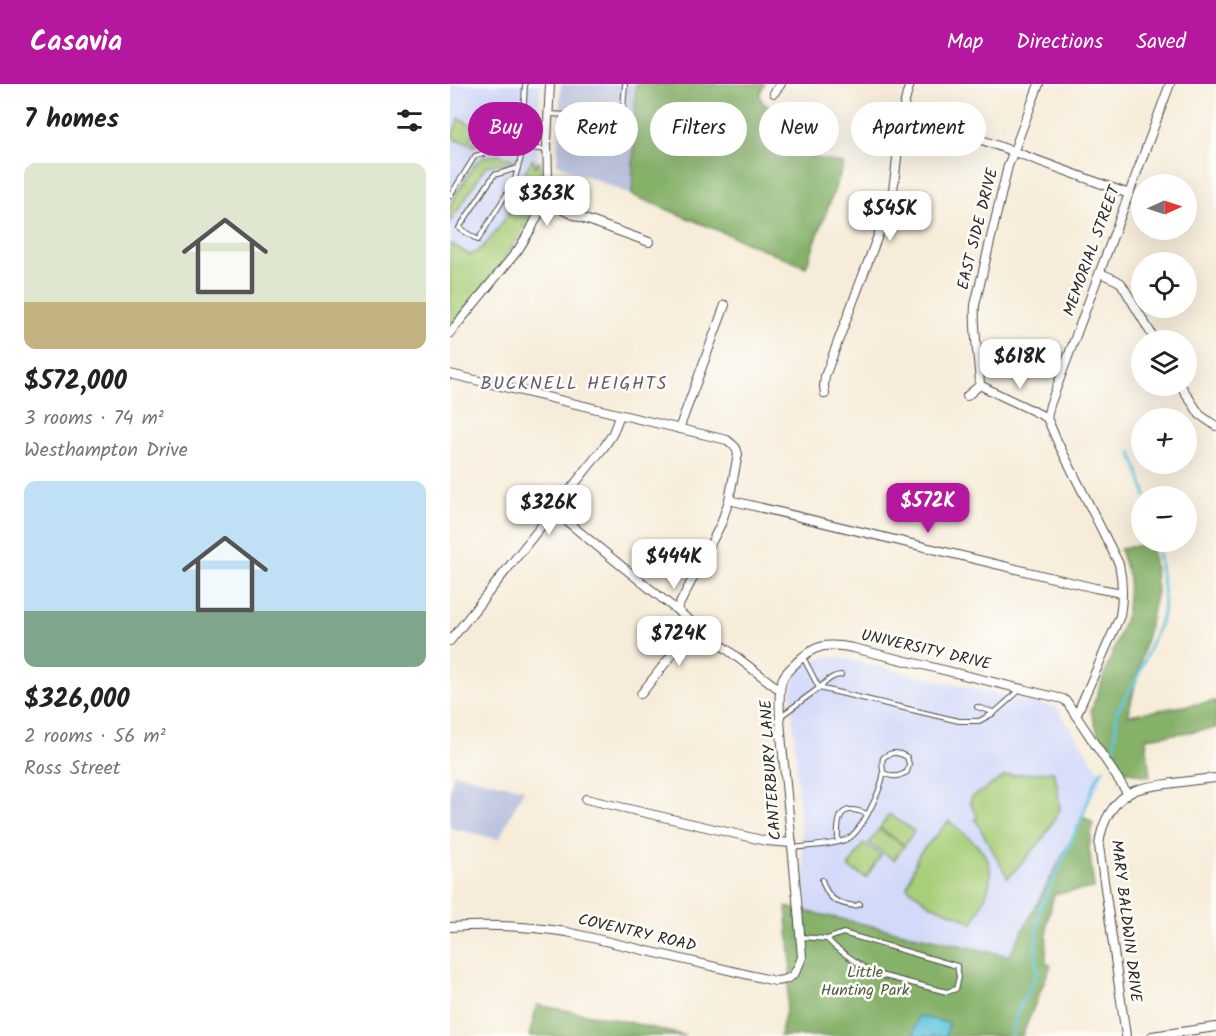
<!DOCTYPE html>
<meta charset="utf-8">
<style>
body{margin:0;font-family:Kalam,sans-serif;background:#f6f6f6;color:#222;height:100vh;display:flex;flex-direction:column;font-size:22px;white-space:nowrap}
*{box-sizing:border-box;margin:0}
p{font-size:20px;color:#767676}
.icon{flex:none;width:33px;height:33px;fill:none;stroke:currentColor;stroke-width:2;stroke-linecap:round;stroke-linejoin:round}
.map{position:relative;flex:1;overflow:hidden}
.drawer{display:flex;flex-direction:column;background:#fff;width:450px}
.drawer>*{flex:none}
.guide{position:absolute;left:18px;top:18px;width:570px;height:54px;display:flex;gap:12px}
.needle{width:39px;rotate:87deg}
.fabs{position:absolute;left:681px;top:90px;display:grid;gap:12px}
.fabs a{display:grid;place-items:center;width:66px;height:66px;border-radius:50%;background:#fff;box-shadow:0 6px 24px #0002;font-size:30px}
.price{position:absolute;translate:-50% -51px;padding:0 14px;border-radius:12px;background:#fff;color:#222;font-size:20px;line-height:39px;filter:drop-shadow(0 2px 3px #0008)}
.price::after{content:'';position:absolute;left:50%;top:36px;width:18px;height:14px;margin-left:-9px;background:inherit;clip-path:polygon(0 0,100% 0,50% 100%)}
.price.selected{background:#b5179e;color:#fff}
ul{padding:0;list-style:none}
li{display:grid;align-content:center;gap:12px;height:318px;padding:0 24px}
li span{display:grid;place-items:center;height:186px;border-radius:12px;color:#555}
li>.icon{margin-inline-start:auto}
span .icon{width:108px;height:108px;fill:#fffc;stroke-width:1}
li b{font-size:26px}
h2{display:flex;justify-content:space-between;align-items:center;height:72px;padding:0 24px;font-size:26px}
.pill{padding:0 21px;border-radius:27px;background:#fff;box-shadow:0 6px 24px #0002;font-size:21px;line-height:54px}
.pill.selected{background:#b5179e;color:#fff}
header{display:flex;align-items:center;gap:36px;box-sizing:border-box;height:84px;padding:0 30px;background:#b5179e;color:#fff}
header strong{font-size:28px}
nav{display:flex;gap:33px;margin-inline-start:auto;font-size:21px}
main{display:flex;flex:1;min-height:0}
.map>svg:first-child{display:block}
.built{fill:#d2d9f9}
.industrial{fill:#bcc3de}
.green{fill:#a7ce79;stroke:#697c52;stroke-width:1.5}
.forest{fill:#85b169;stroke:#586e4a;stroke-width:1.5}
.water{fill:#5ec5db;stroke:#447883;stroke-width:1.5}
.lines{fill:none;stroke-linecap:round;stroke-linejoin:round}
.stream{stroke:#5ec5db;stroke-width:3}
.lane-casing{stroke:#4a4845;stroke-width:6}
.street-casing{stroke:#4a4845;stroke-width:10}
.lane{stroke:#fff;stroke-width:4}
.street{stroke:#fff;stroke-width:8}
.labels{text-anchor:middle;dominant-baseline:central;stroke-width:5;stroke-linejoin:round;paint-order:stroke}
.street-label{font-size:16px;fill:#2b2b2b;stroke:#fdfcf7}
.park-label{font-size:16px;fill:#505c42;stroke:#fdfcf7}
.neighbourhood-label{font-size:18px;letter-spacing:1.5px;fill:#645871;stroke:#fdfcf7}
</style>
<header>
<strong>Casavia</strong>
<nav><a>Map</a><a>Directions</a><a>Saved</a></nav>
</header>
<main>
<section class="drawer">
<h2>7 homes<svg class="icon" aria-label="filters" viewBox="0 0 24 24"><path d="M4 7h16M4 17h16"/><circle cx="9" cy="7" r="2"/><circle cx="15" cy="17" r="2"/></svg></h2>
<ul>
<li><span style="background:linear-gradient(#dfe7d0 75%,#c2b280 0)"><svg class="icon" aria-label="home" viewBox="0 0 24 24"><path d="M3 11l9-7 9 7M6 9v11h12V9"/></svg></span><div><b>$572,000</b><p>3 rooms · 74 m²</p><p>Westhampton Drive</p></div></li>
<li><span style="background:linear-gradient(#bfe0f5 70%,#7fa58c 0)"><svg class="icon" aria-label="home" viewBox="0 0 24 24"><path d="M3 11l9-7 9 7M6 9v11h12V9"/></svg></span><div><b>$326,000</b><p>2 rooms · 56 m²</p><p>Ross Street</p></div></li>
</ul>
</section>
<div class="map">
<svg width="766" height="952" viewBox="0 0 766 952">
<rect width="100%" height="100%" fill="#fdfcf7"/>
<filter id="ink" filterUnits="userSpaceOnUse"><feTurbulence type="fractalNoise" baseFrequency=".0167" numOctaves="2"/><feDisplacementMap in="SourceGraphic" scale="12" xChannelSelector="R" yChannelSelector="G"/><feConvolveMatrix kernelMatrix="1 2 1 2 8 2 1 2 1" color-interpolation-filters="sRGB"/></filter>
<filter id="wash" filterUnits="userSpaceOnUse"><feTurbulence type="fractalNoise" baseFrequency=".008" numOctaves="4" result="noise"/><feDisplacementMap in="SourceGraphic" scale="24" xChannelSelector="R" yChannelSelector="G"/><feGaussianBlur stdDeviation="1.35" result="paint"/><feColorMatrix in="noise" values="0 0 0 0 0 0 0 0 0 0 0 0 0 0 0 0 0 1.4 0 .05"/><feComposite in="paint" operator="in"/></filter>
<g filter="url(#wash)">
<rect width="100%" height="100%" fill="#f7ecd9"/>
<g class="built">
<path d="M0,0H90L87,86L0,237Z"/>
<path d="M378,572L387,573L607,624L653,692L559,872L357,827L341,610L344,595L354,581L361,577Z"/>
</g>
<g class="industrial">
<path d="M111,0H186L182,111L107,80Z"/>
<path d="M4,689L74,705L49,755L0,744V707Z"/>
</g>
<g class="green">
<path d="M9,34L26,43L18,60L9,56L7,57L3,53V49Z"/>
<path d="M29,44L56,49L60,54C55,56 26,62 21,62Z"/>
<path d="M51,70L53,74L64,75L62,78L36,82L0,139V121L21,86L26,79L34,73Z"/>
<path d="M82,76L84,77L85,83L88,78L90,79C100,129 31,207 0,242V159L20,171C39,166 67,115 77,98L75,87Z"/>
<path d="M603,687L607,700L610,726L592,756L558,794L525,735L528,734L520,718L522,713L555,692Z"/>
<path d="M439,730L464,747L455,761L430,744Z"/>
<path d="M499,737C511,748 532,762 538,777C546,797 531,822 523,840L510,832L481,821L457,803L468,771Z"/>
<path d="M429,745L454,762L444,776L419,759Z"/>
<path d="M414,759L431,771L416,794L398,783Z"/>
</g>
<g class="forest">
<path d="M186,0H315C305,13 312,24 328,23L331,19L316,63L394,80L356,183L182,111Z"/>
<path d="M702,459L707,508L678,631L766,617V644L696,654L700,693L673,686L649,653L641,627L677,529L679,494L670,465Z"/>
<path d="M633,733L643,739L639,764L644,804L604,810L597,839L596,880L601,881L572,952H330L336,927L341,880L336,823L559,872Z"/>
<path d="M87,921L174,937L236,952H79Z"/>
</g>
<path class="water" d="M468,932L499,939L496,952H463Z"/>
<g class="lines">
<g class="stream">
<path d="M681,368L692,398L696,412"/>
<path d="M662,670L664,667L667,627L686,597L713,531L714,512L707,458"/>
<path d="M561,952L568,927L587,890L586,858L590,824L630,738L646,696L653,685"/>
</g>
</g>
</g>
<g filter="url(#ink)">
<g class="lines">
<g class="lane-casing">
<g id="lane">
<path d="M99,30L172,34"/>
<path d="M170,61L175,0"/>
<path d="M68,84L44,91L9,144L28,156L64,98L71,73L75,0"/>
<path d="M0,112L25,72L53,64L71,63L97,66"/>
<path d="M353,573L369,604C376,598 382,591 391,591"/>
<path d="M527,623L543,628"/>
<path d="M331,632L369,604L509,637H529L544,629L570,606"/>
<path d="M388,758C387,734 389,718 417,730"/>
<path d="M343,764C357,762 388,761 399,754C412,746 430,708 433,692C434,687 431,681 433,674C441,667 448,668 457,673L459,680L457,688C448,693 443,694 434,689"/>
<path d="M372,796C378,815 385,819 405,822L410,820"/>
<path d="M351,853L377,855L385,863L422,889L497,908L506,905L509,893L507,882L393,849L377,855"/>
</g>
</g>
<g class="street-casing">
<g id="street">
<path d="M324,9L331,0"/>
<path d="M453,27L679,110"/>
<path d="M94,117L121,130L199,158"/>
<path d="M650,189L666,196L671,199L705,256"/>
<path d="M0,249L68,166L81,145L93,121L98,94L97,56L100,0"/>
<path d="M0,290L277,356L282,360L286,364L288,370L279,416L271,440L227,525"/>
<path d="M530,301C529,275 523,246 525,221L558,82L589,0"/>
<path d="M530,301C552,313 575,322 597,334"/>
<path d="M731,302L750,331L766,342"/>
<path d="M375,310L374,302L375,292L441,117C449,78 447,38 460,0"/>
<path d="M517,312L530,301"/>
<path d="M229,345L275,221"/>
<path d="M279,416L645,504L672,509"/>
<path d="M103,426C177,487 253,548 330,606"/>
<path d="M0,557L154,363L162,351L170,331"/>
<path d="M191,610L246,540"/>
<path d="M626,632L670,532C673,514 673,498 669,480L608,359L597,334L600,321L720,0"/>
<path d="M136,715L316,757L342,759"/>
<path d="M0,843C42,840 76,842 117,848L325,897C344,896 346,889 352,873C347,811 341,751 335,690C333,670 325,609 333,594C336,588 341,584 345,580C364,560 377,559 403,564L613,615L617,618L678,710"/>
<path d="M676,952L649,762C651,739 663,715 686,706C698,702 711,701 724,699C738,697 752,695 766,694"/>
<path d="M702,952L766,943"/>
</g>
</g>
<use href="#lane" class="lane"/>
<use href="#street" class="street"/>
</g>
</g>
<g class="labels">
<g class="street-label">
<text transform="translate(528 145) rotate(-76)">EAST SIDE DRIVE</text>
<text transform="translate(642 167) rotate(-70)">MEMORIAL STREET</text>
<text transform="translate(476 566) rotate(13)">UNIVERSITY DRIVE</text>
<text transform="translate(321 686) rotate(-94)">CANTERBURY LANE</text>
<text transform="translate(676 837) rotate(83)">MARY BALDWIN DRIVE</text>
<text transform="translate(187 849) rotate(13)">COVENTRY ROAD</text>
</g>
<g class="park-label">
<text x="415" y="888">Little<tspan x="415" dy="18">Hunting Park</tspan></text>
</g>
<g class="neighbourhood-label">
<text x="124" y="300">BUCKNELL HEIGHTS</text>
</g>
</g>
</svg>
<div class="fabs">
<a><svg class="needle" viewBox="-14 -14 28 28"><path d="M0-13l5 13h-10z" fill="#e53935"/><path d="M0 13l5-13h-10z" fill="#767676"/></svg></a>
<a><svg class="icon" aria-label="locate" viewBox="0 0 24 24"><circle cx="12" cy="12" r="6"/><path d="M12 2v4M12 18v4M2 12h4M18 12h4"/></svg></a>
<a><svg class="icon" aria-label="layers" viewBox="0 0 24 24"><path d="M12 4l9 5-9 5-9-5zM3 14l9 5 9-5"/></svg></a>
<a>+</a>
<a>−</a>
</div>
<b class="price" style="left:97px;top:143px">$363K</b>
<b class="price" style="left:440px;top:158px">$545K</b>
<b class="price" style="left:570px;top:306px">$618K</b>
<b class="price selected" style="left:478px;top:450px">$572K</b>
<b class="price" style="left:99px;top:452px">$326K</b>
<b class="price" style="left:224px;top:506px">$444K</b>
<b class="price" style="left:229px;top:583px">$724K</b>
<div class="guide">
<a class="pill selected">Buy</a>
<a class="pill">Rent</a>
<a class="pill">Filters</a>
<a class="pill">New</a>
<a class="pill">Apartment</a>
</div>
</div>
</main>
